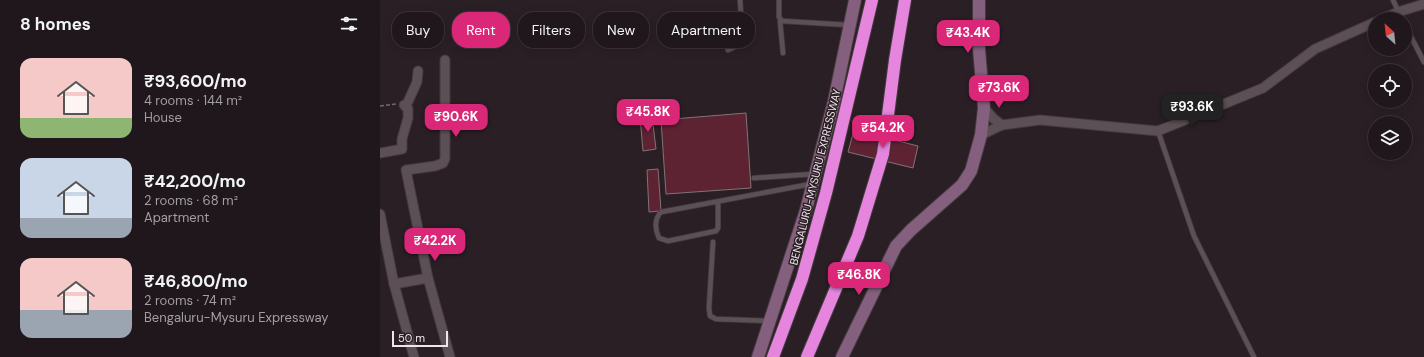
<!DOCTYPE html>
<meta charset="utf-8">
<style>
body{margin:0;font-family:"DM Sans",sans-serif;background:#282025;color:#f1f3f6;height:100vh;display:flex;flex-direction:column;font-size:15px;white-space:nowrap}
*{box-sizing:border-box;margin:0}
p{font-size:13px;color:#a29fa3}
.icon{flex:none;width:22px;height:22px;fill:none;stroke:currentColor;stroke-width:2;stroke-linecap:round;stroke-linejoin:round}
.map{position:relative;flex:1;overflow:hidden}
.details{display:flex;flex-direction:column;background:#20171c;width:380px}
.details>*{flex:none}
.top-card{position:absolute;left:12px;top:12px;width:380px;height:36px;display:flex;gap:8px}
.needle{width:26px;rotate:333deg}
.fabs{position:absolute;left:988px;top:12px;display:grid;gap:8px}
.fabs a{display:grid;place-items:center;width:44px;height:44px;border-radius:50%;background:#20171c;box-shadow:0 2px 10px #0003,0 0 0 1px #3d363b;font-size:20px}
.scale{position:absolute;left:12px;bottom:10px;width:56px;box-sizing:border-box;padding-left:4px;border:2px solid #eee6ea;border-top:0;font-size:11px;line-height:14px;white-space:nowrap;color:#eee6ea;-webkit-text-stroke:3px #2a1f25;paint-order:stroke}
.price{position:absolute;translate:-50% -34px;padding:0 9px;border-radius:8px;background:#db2777;color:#fff;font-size:13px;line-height:26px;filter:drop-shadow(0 1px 2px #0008)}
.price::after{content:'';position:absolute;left:50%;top:24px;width:12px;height:9px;margin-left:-6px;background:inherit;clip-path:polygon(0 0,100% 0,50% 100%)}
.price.on{background:#222;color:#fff}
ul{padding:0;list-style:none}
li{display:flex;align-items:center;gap:12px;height:100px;padding:0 20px}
li span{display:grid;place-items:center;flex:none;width:112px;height:80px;border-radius:12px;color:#555}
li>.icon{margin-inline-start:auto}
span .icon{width:48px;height:48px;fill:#fffc;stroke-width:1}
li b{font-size:17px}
h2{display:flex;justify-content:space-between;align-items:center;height:48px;padding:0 20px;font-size:17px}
.pill{padding:0 14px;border-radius:16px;background:#20171c;box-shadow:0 2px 10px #0003,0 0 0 1px #3d363b;font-size:14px;line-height:36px}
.pill.on{background:#db2777;color:#fff}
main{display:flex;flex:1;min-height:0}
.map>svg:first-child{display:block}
.building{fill:#5d2332;stroke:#827375}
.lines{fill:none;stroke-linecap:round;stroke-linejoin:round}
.lane-casing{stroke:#433a3e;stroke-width:6}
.street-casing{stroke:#433a3e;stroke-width:11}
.secondary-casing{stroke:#433a3e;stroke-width:14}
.highway-casing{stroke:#433a3e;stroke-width:14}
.path{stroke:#72686d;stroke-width:1.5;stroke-dasharray:4 2;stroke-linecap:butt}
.lane{stroke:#5c4f55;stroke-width:4.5}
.street{stroke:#5c4f55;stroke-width:9}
.secondary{stroke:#855f7e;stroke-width:12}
.highway{stroke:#e585dd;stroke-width:12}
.labels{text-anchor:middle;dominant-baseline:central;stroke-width:3;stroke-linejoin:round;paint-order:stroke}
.street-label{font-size:11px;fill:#eee6ea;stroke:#2a1f25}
</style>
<main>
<section class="details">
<h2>8 homes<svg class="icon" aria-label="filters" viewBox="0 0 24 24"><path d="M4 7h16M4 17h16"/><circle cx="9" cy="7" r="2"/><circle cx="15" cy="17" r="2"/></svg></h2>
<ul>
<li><span style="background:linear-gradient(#f6c9c9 75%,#8fb573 0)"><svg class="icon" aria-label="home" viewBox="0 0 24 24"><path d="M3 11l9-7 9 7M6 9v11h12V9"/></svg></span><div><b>₹93,600/mo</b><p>4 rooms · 144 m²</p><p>House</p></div></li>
<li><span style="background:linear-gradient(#c9d6e8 75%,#9aa5b1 0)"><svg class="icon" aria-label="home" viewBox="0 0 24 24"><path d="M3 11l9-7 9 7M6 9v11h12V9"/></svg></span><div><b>₹42,200/mo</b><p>2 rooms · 68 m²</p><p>Apartment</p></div></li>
<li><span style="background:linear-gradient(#f6c9c9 65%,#9aa5b1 0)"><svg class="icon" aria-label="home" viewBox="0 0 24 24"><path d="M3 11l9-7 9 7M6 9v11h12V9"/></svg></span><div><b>₹46,800/mo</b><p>2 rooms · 74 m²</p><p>Bengaluru-Mysuru Expressway</p></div></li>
</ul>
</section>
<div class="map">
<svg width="1044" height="357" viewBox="0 0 1044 357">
<rect width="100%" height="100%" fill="#2a1f25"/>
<g class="building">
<path d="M366,113L371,188L286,194L281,120Z"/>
<path d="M272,116L276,149L263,151L260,117Z"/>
<path d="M474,130L538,146L533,168L468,152Z"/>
<path d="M278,169L281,211L269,212L267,170Z"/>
</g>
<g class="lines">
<g class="lane-casing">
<g id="lane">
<path d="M399,0V17L402,21L469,25"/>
<path d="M1013,0L1022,19"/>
<path d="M400,21L403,53"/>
<path d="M1025,25L1044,62"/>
<path d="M348,50L361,44L363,40L360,0"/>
<path d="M778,131L814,236L874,357"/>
<path d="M374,178L434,174"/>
<path d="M338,202V228L336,231L288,241L279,238C275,230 274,219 281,212L431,184"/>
<path d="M333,242L329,308L330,316L336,319L388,321"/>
</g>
</g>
<g class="street-casing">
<g id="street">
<path d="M1002,19L1018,12L1044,4"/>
<path d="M65,60V159L63,163L55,166L26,170L48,278L70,357"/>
<path d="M26,106L37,82L38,71"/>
<path d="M604,108L614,119L622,125"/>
<path d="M601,135L622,125L660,120L778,131L883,88L935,49L995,22"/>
<path d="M0,153L22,149V139L28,118V109L24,105"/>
<path d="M0,214L14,284L34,357"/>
<path d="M14,284L48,278"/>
</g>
</g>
<g class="secondary-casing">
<g id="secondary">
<path d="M378,357L426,210L454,101L475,0"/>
<path d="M462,357L516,246L531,230L582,185L591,171L601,135L604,108L599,49V0"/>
</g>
</g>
<g class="highway-casing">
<g id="highway">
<path d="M393,357L422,279L446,193L492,0"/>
<path d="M427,357L478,236L503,154L515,60L525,0"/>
</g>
</g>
<path class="path" d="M0,106L16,104"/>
<use href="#lane" class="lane"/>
<use href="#street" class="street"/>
<use href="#secondary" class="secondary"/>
<use href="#highway" class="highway"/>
</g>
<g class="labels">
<g class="street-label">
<text transform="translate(435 177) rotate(-76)">BENGALURU-MYSURU EXPRESSWAY</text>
</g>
</g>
</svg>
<div class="fabs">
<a><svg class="needle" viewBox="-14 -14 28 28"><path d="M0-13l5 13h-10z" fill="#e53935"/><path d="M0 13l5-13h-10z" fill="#a29fa3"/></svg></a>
<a><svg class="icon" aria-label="locate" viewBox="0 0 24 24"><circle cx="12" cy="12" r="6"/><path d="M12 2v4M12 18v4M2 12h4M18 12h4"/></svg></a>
<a><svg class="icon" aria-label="layers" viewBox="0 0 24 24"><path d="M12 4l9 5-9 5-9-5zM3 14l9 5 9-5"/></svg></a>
</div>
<div class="scale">50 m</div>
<b class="price" style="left:588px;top:54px">₹43.4K</b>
<b class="price" style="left:619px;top:109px">₹73.6K</b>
<b class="price on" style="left:812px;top:128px">₹93.6K</b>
<b class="price" style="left:268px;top:133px">₹45.8K</b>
<b class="price" style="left:76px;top:138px">₹90.6K</b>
<b class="price" style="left:503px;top:149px">₹54.2K</b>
<b class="price" style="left:55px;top:262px">₹42.2K</b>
<b class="price" style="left:479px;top:296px">₹46.8K</b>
<div class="top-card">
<a class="pill">Buy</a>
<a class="pill on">Rent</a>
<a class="pill">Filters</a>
<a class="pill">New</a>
<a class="pill">Apartment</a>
</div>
</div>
</main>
